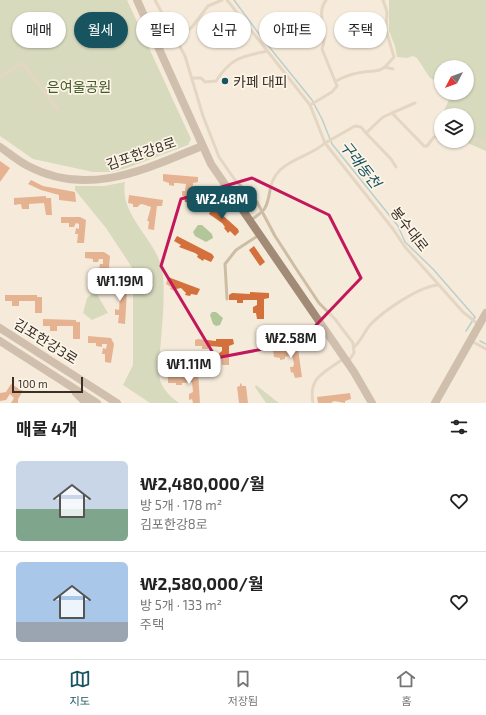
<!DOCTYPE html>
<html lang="ko">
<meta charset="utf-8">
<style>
body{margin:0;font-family:"Exo 2","Noto Sans KR",sans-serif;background:#f6f6f6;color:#222;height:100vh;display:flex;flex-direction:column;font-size:15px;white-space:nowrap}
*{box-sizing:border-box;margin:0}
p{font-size:13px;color:#767676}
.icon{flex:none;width:22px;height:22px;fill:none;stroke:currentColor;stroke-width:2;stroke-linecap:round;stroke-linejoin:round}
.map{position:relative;height:403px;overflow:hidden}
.side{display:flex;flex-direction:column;background:#fff;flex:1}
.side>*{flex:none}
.top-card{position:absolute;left:12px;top:12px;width:462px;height:36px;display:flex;gap:8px}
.needle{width:26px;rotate:229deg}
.fabs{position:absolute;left:434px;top:60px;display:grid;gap:8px}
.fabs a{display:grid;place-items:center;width:40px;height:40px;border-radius:50%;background:#fff;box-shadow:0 1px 3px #0004;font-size:20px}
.scale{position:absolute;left:12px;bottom:10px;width:71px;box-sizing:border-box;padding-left:4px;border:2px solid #392f27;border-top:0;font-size:11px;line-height:14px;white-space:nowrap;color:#392f27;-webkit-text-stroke:3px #fcf5e8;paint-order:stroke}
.price{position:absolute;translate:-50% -34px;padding:0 9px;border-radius:8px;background:#fff;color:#222;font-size:13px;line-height:26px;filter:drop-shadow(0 1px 2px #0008)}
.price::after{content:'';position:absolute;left:50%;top:24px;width:12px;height:9px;margin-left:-6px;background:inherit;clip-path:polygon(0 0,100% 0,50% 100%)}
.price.selected{background:#185460;color:#fff}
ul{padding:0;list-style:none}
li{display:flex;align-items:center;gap:12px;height:100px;padding:0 16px}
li+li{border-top:1px solid #e0e0e0}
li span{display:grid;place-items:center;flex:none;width:112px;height:80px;border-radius:6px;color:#555}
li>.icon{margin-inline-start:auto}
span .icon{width:48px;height:48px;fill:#fffc;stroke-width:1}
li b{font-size:17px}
h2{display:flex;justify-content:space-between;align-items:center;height:48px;padding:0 16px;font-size:17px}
.pill{padding:0 14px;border-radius:18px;background:#fff;box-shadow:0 1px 3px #0004;font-size:14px;line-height:36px}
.pill.selected{background:#185460;color:#fff}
.tab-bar{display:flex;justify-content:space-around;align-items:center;height:56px;border-top:1px solid #e0e0e0;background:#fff;font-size:11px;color:#767676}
.tab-bar a{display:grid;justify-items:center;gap:2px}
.tab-bar .selected{color:#185460}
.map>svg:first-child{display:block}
.green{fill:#b2c699}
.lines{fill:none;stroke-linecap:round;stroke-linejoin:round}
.stream{stroke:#77acb5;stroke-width:1.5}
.building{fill:#d3703b}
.lane{stroke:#cebda5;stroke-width:3}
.secondary{stroke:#a28b76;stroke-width:8}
.marked{fill:none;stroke:#c2185b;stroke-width:3;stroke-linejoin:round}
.poi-dot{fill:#185460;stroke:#fcf5e8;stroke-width:1.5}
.labels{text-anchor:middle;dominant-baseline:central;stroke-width:3.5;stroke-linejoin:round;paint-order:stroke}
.poi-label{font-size:14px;fill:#392f27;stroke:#fcf5e8;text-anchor:start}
.park-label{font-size:14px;fill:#435b28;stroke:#fcf5e8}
.street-label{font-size:14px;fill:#392f27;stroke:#fcf5e8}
.water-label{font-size:15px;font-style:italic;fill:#185460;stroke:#fcf5e8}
</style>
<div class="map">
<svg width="486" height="403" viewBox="0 0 486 403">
<rect width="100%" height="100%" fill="#f5ebdb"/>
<g class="green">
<path d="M0,0H127L191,139L188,145L127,168L112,172H93L33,159L0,136Z"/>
<path d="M389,0H486V151L463,141H467V115H442L452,93H467V67H441V83L430,78L417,58L413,56L407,58L397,57L395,46L389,31Z"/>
<path d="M125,182C119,218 160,240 163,276C165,301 162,327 160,352C160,361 158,371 160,380C163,390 171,397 179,403H150L123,385L133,365V269L106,228L75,190V186H104Z"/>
<path d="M198,225H202L212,234L213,238L206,242L195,236L193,232Z"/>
<path d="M95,291L108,313L92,320L83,313L87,298Z"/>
<path d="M212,312H216L223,318L220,325L216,326L213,324L210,315Z"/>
<path d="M256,385L279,403H266L255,387Z"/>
</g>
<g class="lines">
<g class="stream">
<path d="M234,0L262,38L312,100L322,119L332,144L398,226L405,242L433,269L475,317L466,331"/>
<path d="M480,341L486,344"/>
</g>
</g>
<g class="building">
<path d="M0,161L10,168L0,182Z"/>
<path d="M163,174L198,177V182L193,183L192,203L185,202L184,196H182V191H185L186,184L177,183H174V186L169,185V183L163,181Z"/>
<path d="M31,180L43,186L75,192L76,202L59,200V195L41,190L28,184Z"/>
<path d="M129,195L163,200L162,206H157L154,230L148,229L149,221H147L151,207L142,204L139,205L138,207H133V204L128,203Z"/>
<path d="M46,196V198H51L52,215H46L44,203L29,204V209H22L21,204L14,205V198Z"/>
<path d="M209,203L238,229L239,232L235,236L230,231L228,233L224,228L225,227L222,223L209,214L210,212L205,207Z"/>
<path d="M61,217H80L86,220L84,243H77L78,234H75L76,228L79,229V224L76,223L74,227H69V223H61Z"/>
<path d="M177,236L212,254L214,257L211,262L204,259L203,261L197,257L198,255L195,253L179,247L181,245L174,241Z"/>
<path d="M254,246L265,262L260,266L249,250Z"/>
<path d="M85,252H104L110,256L108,278H101L102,269H99L100,264H103V259H99L98,262H93V259L85,258Z"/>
<path d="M168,277L200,289L197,295L191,294L190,296L185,295L186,293L181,288L176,289L175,291L170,289L171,287L166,284Z"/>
<path d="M108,285L125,286L124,291H127L125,324L118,323L119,315H115V309L119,310L120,293L108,292Z"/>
<path d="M250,292L269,293V298L264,299V319H257L256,313H253V307L257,305V300H243V303H237V300H229V295L232,293L250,294Z"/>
<path d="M5,295H37V297H42V313H35V301H19V306H12V301H5Z"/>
<path d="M43,319L76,320V322H80V339H73V326H57V331H50V326H43Z"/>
<path d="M306,327L319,346L313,350L300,331Z"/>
<path d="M88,336L111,338L114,344L111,363L105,362V354H102L103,348L106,349L107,344H102V347L96,346V343H88Z"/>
<path d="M198,339L216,341V339H233L234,344L229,346V365H222L221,359H218V354L222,351V347L208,346V349H202V346H195V340Z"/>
<path d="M297,342L302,377L295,378L293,372L291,373L290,367H293L294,364L292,355L285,357V359L280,360V358L274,357L273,350L292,348L293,343Z"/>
<path d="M193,370L198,371L200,403H193L192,399L189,400V394L193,392L192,382L182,383V385H176V383H168V377L192,376Z"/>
<path d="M241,383L242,386H246L248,403H239L237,387L240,386V384Z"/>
<path d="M11,384L23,391L18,399V403H11L14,398L10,394L6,400L0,401V393L6,392Z"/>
<path d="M350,393L351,399L345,401V403L334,401L331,403H318L317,397Z"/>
</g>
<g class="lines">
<g class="lane">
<path d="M155,0L185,56L203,116L219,157L235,180L257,202L275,236L297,270L319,303L335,319L353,343L354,353L348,362"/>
<path d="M227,0L310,105L325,143C312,155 292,158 280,170C267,183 272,195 265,208C262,213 256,216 251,220"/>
<path d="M383,0L387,12L386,30L394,57L385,67"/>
<path d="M160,48L177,39L192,27L208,6L222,0"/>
<path d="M0,77L20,64L24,65L58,110"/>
<path d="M192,78H201L205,82L216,81C232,57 241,57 267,51"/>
<path d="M336,81C345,76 354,73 364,72C372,70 378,73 385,67L393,69"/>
<path d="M415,103L392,113L424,146H427L434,137H441"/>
<path d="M310,105L332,92L337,86L322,49C329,33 315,15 326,0"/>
<path d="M392,113L383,117L366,133L361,127L355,126L325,143L393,229L405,247L463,312L478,324"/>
<path d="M366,133L391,159L396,167"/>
<path d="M467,139L480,140L486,147"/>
<path d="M227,299L225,264L236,250L259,235"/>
<path d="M471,341L486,349"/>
<path d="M354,347C362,340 364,332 370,325C383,311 420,286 438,285"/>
<path d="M313,403C308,377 325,372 343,359"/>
</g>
<g class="secondary">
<path d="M137,0L211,164L354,372L372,403"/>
<path d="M0,147C9,153 18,161 28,166C89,198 145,169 202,146"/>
<path d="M0,328L117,403"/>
<path d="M0,341L97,403"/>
<path d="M76,393L86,403"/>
<path d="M435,403L486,313"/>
</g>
</g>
<path d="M0 0H486V403H0ZM252,178L329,215L361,278L300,342L216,358L161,266L181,199Z" fill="#f5ebdb" fill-opacity=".55" fill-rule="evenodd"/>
<path class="marked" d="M252,178L329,215L361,278L300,342L216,358L161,266L181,199Z"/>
<circle class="poi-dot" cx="225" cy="81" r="4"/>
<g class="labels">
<g class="poi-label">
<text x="233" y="81">카페 대피</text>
</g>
<g class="park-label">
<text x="79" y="86">은여울공원</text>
</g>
<g class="street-label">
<text transform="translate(141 153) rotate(-19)">김포한강8로</text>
<text transform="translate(410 229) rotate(52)">봉수대로</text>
<text transform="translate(46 341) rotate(32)">김포한강3로</text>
</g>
<g class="water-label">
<text transform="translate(361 164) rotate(52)">구래동천</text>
</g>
</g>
</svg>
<div class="fabs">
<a><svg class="needle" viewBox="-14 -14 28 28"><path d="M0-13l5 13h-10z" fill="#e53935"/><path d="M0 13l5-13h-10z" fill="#767676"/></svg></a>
<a><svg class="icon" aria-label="layers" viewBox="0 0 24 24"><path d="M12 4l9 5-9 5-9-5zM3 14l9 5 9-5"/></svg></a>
</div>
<div class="scale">100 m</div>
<b class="price selected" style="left:222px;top:220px">₩2.48M</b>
<b class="price" style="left:120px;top:302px">₩1.19M</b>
<b class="price" style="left:291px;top:359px">₩2.58M</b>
<b class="price" style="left:189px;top:385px">₩1.11M</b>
<div class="top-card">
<a class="pill">매매</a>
<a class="pill selected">월세</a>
<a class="pill">필터</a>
<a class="pill">신규</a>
<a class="pill">아파트</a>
<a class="pill">주택</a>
</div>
</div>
<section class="side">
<h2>매물 4개<svg class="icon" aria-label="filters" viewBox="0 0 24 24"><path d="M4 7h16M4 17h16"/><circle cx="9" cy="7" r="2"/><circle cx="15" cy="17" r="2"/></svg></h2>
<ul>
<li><span style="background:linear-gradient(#c9d6e8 60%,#7fa58c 0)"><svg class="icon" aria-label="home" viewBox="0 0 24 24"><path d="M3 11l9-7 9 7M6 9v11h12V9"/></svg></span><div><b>₩2,480,000/월</b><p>방 5개 · 178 m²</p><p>김포한강8로</p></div><svg class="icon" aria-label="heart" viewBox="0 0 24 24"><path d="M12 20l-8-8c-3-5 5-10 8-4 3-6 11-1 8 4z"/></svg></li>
<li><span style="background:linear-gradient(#a9c7e8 75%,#9aa5b1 0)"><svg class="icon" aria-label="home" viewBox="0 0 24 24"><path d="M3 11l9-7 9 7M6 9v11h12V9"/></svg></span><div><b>₩2,580,000/월</b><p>방 5개 · 133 m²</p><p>주택</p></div><svg class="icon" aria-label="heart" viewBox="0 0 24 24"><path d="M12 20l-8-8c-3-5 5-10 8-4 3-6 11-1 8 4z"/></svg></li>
</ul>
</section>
<nav class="tab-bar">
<a class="selected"><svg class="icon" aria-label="map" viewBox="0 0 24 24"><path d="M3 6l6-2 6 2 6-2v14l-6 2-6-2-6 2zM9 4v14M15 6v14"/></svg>지도</a>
<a><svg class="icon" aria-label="saved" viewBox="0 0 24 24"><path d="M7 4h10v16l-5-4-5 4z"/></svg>저장됨</a>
<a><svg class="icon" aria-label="home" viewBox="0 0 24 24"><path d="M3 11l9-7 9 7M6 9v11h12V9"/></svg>홈</a>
</nav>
